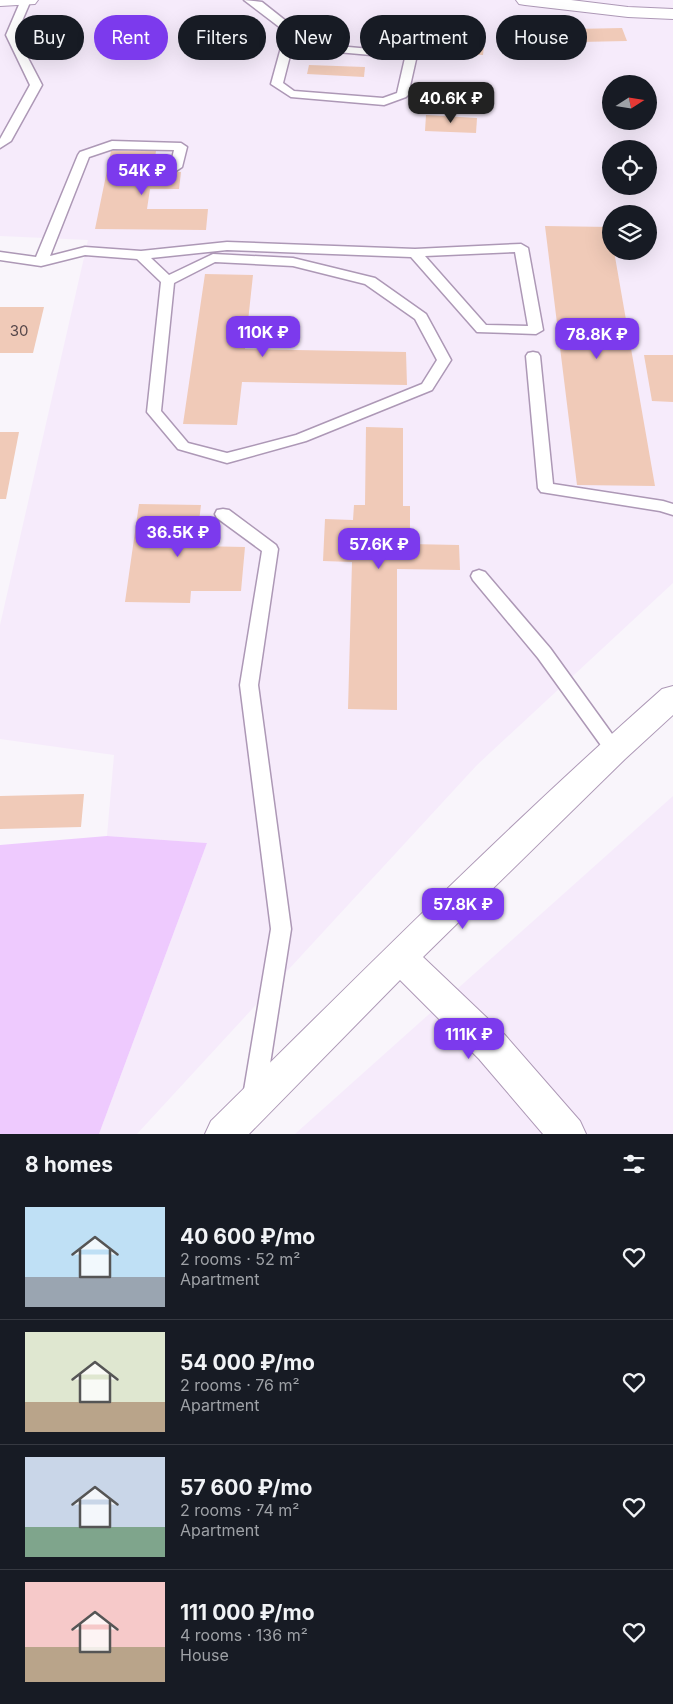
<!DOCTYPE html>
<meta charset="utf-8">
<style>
body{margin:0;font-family:Inter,sans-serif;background:#242831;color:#f1f3f6;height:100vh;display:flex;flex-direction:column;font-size:19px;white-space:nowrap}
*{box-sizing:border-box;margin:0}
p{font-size:16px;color:#9ea1a6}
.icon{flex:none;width:28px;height:28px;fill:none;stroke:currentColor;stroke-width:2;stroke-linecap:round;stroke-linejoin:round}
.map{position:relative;height:1134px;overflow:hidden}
.side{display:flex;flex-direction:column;background:#171b24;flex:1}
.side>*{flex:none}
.guide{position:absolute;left:15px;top:15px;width:644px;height:45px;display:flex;gap:10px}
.needle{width:32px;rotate:78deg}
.fabs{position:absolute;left:602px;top:75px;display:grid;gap:10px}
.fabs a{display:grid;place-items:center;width:55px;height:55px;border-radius:50%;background:#171b24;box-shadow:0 5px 20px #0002;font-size:25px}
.price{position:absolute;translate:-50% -42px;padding:0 11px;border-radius:10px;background:#7c3aed;color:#fff;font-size:16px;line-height:32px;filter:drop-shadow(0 1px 2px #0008)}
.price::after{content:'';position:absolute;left:50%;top:30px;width:15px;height:11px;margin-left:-8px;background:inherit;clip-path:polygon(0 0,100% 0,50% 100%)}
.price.selected{background:#222;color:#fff}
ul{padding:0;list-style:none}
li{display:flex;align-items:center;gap:15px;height:125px;padding:0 25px}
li+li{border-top:1px solid #363941}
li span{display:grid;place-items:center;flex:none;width:140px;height:100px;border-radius:0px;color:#555}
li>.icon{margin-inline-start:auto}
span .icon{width:60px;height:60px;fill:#fffc;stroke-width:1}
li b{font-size:21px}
h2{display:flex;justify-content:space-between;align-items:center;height:60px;padding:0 25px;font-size:21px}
.chip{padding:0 18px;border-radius:22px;background:#171b24;box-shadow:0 5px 20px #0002;font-size:18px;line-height:45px}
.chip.selected{background:#7c3aed;color:#fff}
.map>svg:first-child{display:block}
.built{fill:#f6ebfb;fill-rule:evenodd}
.green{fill:#eecafe}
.building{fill:#f0cab8}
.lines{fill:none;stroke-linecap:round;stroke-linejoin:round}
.service-casing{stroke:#ad98b6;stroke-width:3}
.minor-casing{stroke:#ad98b6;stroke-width:2}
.service{fill:#fff;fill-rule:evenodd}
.minor{fill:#fff;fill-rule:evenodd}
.labels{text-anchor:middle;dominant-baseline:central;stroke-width:4;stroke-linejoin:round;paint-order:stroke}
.number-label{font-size:15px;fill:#56474a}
</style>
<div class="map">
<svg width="673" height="1134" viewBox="0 0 673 1134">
<rect width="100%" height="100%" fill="#f9f5fb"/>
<g class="built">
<path d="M0,0H673V583L477,765L137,1134H99L207,843L107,836L114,755L0,739V625L88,240L0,236ZM611,84H649V121H611ZM611,149H649V186H611ZM611,214H649V251H611Z"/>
<path d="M673,796V1134H295Z"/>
</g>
<path class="green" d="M107,836L207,843L99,1134H0V845Z"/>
<g class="building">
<path d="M622,28L627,41L579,42L575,29Z"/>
<path d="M442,44L484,46L483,55L441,53Z"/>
<path d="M309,65L365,67L364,77L307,74Z"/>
<path d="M426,115L477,118L476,133L425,131Z"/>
<path d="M111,151H156L153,172H181L179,189H150L147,209H208L206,230L95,229Z"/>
<path d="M545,226L610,227L611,251H614L655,486L577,485Z"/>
<path d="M205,274L253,275L245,349L406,352L407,385L242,382L237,425L183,424Z"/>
<path d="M0,307H44L33,353H0Z"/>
<path d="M644,355H673V402L652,401Z"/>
<path d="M366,427L403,428V506H410V544L459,545L460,570L397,569V710L348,709L352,562L323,561L325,519L353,520L354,505H365Z"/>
<path d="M0,432H19L6,499H0Z"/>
<path d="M139,504L201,505L196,546L245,547L241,591H191L190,603L125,602Z"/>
<path d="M84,794L81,827L0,829V796Z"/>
</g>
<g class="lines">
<g class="service-casing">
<g id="service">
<path d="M21,0H31L16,35L42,85L11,141L0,148V139L30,85L6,35Z"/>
<path d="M244,0L262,2L315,44L415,53L417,55L408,95L406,97L384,105L291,97L271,84L282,44L287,41L299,42ZM292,48L405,58L397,93L383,98L294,91L283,83Z"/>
<path d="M112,141L181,143L187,147L182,167L176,171L170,167L174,150L113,149L89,157L50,256L85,247L141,251L227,242L415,249L521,244L528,248L543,330L536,334L477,332L411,257L227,250L151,258L169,275L213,254L293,258L375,278L426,314L451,360L432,390L306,441L227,463L178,449L147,412L161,282L137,259L85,255L41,266L0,260V252L36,257L78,155L80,152ZM515,252L528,326L486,325L425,256ZM215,262L293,266L365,284L415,319L437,360L422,384L296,435L227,453L188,443L161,411L174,283Z"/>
<path d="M533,352L538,353L540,356L553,484L663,501L673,504V515L660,511L541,492L538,488L526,356L528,353Z"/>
<path d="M223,509L229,510L276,545L278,549L258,685L291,929L265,1096L262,1103L254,1106L246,1103L243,1096L271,929L240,685L262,551L217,518L215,514L217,510Z"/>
<path d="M479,570L485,572L550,648L620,745L623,750L620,755L614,757L608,755L538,658L473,580L471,576L473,572Z"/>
</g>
</g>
<g class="minor-casing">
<g id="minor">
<path d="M0,0H38L35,4L0,6Z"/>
<path d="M516,0H571L628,7L673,9V19L628,17L525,5L519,4Z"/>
<path d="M673,686V715L625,759L423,957L505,1035L580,1121L586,1134H543L479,1059L400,980L249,1134H205L211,1121C359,975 506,827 662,689Z"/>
</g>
</g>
<use href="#service" class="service"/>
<use href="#minor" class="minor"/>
</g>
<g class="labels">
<g class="number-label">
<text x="19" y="330">30</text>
</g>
</g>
</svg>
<div class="fabs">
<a><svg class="needle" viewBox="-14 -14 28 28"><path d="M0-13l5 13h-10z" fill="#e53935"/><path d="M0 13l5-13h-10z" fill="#9ea1a6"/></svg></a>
<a><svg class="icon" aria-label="locate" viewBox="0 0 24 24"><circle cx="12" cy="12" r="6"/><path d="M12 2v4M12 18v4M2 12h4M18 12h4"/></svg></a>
<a><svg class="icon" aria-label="layers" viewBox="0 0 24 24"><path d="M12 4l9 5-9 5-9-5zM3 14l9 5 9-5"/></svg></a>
</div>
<b class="price selected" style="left:451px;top:124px">40.6K ₽</b>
<b class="price" style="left:142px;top:196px">54K ₽</b>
<b class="price" style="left:263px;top:358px">110K ₽</b>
<b class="price" style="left:597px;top:360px">78.8K ₽</b>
<b class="price" style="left:178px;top:558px">36.5K ₽</b>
<b class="price" style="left:379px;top:570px">57.6K ₽</b>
<b class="price" style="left:463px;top:930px">57.8K ₽</b>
<b class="price" style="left:469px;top:1060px">111K ₽</b>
<div class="guide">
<a class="chip">Buy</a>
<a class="chip selected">Rent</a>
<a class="chip">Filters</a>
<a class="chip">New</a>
<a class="chip">Apartment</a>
<a class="chip">House</a>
</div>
</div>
<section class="side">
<h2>8 homes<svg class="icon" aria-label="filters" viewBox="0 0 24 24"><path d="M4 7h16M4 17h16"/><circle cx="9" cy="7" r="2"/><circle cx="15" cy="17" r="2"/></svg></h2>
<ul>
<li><span style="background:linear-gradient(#bfe0f5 70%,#9aa5b1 0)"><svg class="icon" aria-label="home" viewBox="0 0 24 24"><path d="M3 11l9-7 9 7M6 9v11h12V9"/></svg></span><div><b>40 600 ₽/mo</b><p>2 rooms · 52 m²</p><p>Apartment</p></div><svg class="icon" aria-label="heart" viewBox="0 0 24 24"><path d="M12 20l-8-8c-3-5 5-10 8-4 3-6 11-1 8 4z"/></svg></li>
<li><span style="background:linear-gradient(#dfe7d0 70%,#b9a48a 0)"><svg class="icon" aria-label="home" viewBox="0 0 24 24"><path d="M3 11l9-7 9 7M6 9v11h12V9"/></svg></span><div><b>54 000 ₽/mo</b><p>2 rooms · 76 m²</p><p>Apartment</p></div><svg class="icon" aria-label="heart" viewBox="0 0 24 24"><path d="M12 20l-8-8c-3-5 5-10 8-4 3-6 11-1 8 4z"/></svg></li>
<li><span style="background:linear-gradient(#c9d6e8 70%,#7fa58c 0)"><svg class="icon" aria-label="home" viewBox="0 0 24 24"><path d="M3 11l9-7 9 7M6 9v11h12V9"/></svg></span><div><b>57 600 ₽/mo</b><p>2 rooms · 74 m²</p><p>Apartment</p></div><svg class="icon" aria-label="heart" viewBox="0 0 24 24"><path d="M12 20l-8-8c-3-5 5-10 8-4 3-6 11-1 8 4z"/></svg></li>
<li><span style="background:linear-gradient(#f6c9c9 65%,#b9a48a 0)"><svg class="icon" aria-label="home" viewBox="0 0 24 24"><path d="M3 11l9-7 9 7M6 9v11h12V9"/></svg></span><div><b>111 000 ₽/mo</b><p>4 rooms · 136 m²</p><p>House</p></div><svg class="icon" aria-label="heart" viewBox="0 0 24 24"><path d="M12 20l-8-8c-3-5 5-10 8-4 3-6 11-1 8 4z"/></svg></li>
</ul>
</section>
